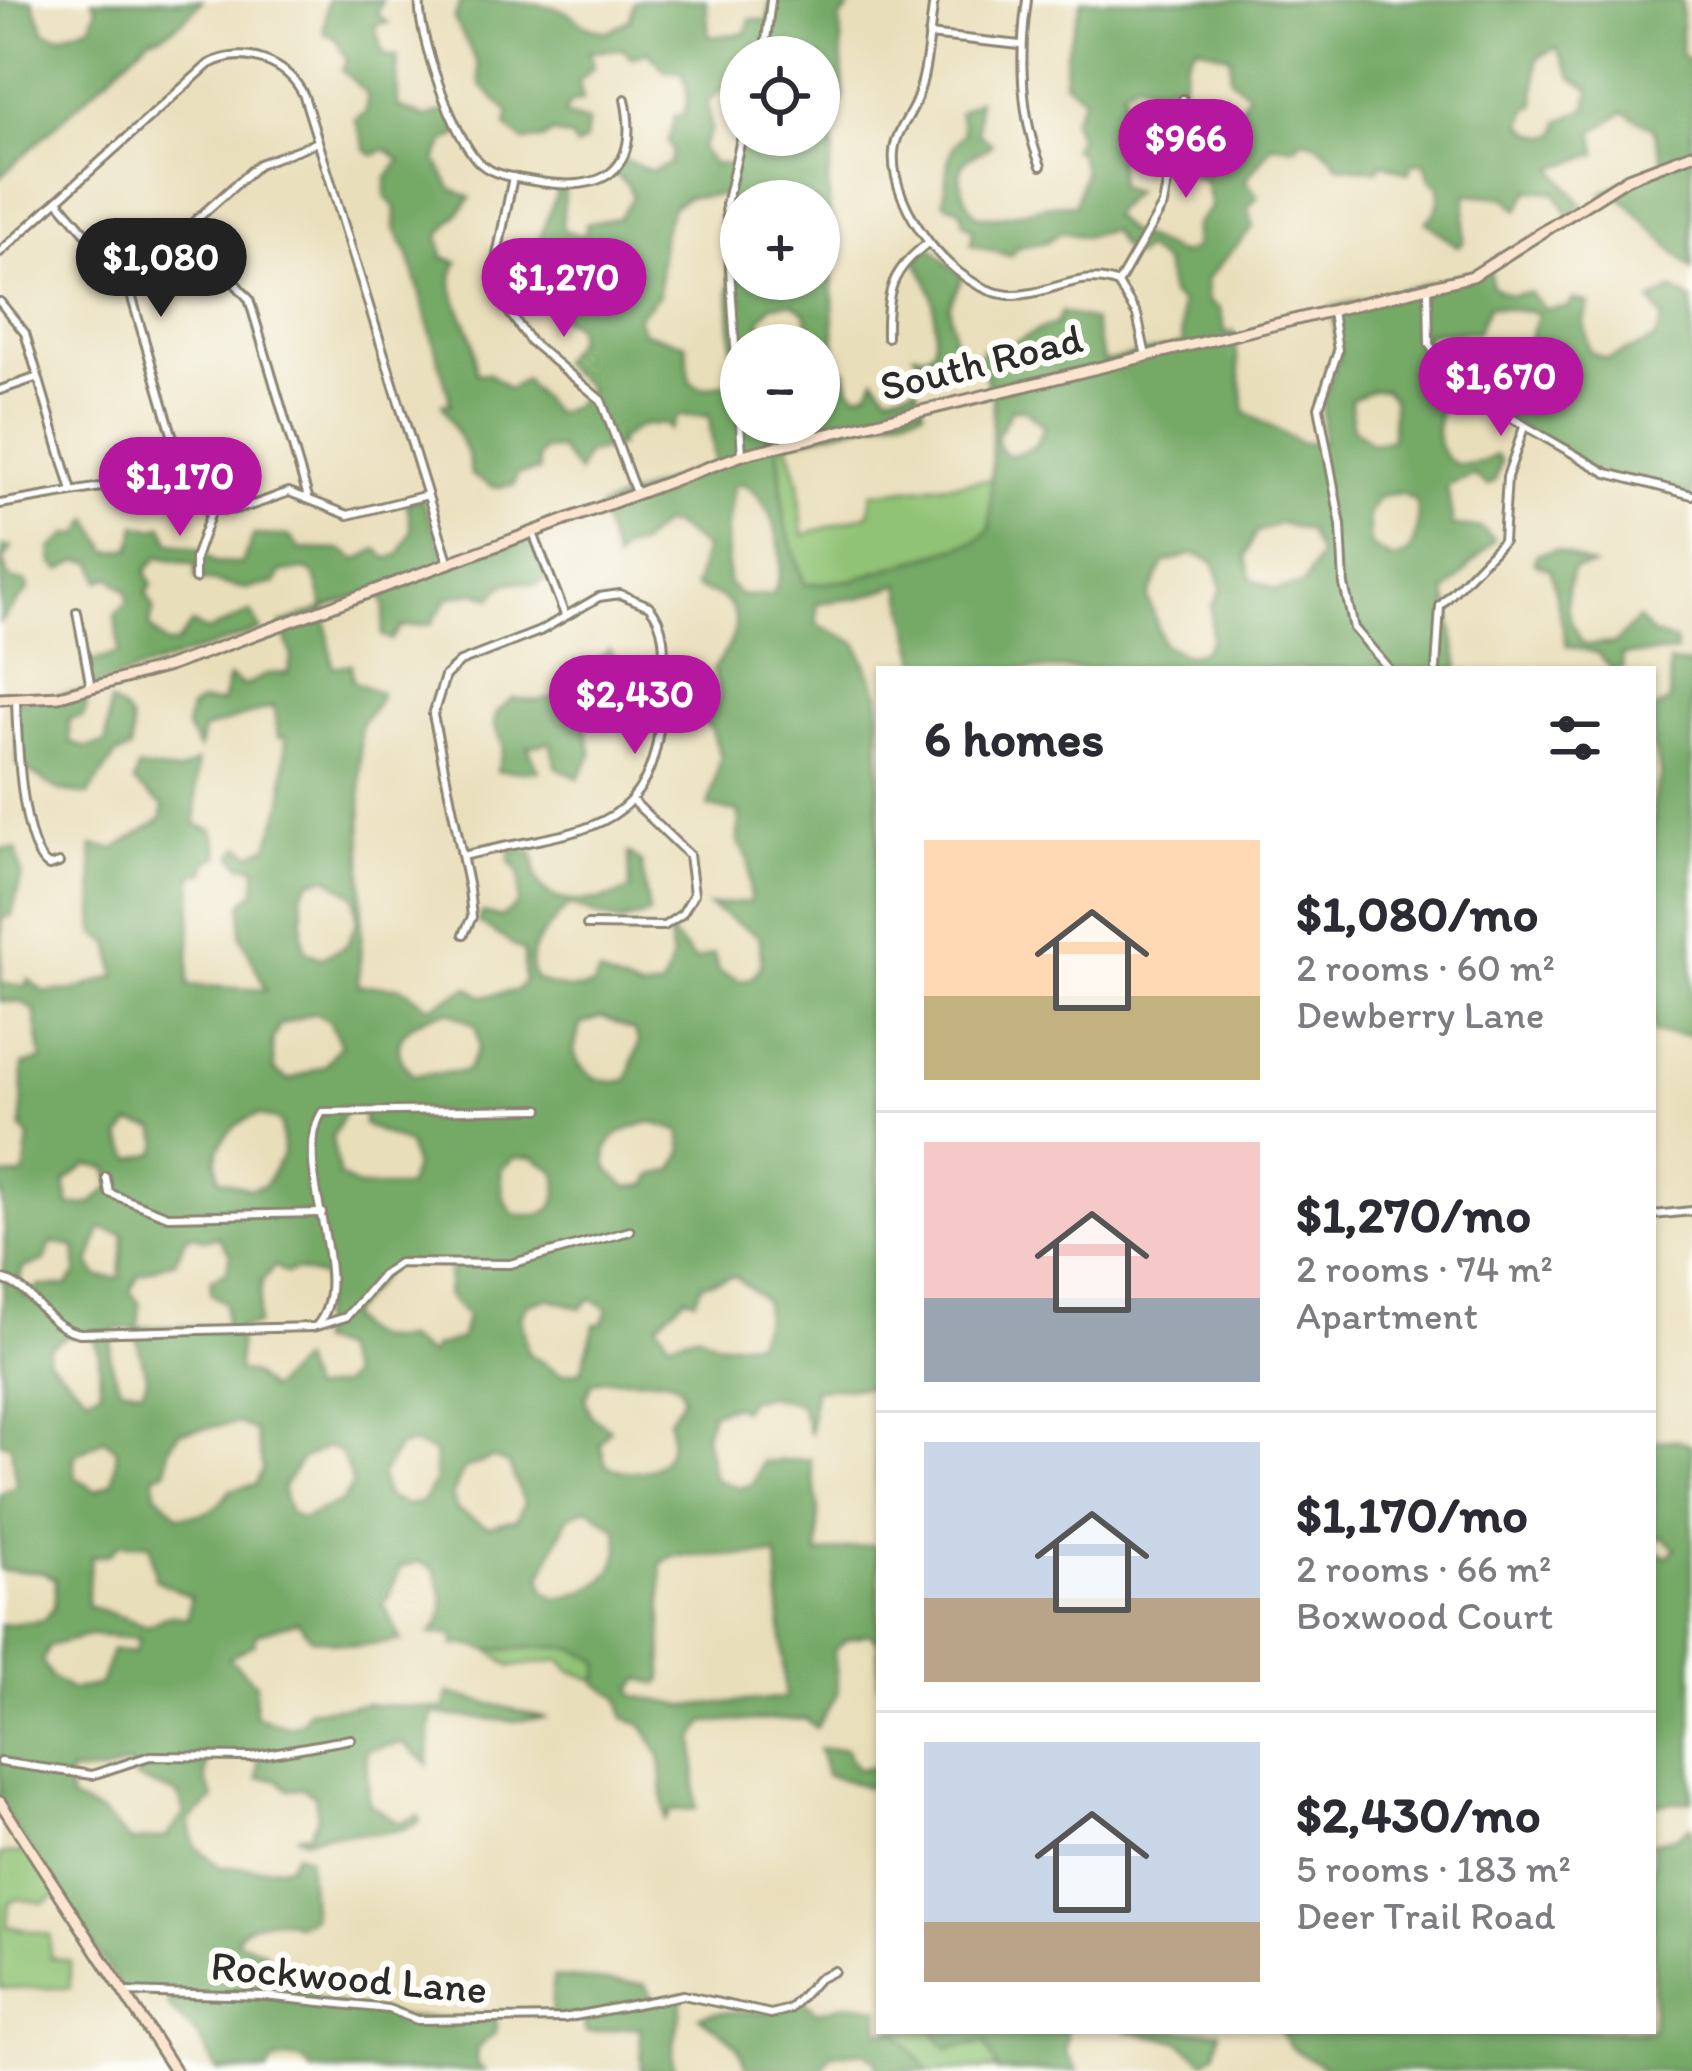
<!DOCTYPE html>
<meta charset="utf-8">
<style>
body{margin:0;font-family:Itim,sans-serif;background:#f2f2f3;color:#2b2b33;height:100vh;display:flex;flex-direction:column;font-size:45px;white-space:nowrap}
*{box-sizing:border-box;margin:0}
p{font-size:39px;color:#7c7c81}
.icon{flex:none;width:66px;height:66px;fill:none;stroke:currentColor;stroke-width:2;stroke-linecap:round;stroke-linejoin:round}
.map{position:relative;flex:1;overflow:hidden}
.drawer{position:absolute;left:876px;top:666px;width:780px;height:1368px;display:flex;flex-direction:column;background:#fff;border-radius:0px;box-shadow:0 3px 9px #0004}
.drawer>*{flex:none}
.fabs{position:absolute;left:720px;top:36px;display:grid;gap:24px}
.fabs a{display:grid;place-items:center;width:120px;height:120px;border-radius:50%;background:#fff;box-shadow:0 3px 9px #0004;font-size:60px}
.price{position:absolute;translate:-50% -102px;padding:0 27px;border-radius:42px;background:#b5179e;color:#fff;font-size:39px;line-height:78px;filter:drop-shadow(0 3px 6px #0008)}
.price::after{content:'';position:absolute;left:50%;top:72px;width:36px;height:27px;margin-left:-18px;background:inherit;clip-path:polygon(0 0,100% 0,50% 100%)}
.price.active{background:#222;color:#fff}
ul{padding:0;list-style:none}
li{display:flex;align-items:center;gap:36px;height:300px;padding:0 48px}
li+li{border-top:3px solid #e1e1e2}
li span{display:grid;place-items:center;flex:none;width:336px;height:240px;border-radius:0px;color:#555}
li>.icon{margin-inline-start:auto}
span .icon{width:144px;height:144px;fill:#fffc;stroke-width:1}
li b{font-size:51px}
h2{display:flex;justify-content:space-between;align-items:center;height:144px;padding:0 48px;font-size:51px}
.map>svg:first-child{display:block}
.green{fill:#90c374;stroke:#5e7750;stroke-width:3}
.forest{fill:#74a966;stroke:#506a48;stroke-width:3;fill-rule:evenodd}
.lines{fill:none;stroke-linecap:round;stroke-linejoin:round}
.street-casing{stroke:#8a8472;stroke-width:12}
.secondary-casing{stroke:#8a8472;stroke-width:15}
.street{stroke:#fff;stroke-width:6}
.secondary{stroke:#fce5d0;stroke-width:9}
.labels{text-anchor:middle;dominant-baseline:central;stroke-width:12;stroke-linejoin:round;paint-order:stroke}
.street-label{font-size:42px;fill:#2b2b2b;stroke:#fdfcf7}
</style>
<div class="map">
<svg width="1692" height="2071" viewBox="0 0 1692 2071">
<rect width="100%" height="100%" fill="#fdfcf7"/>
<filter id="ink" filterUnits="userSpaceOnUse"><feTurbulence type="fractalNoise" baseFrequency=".00833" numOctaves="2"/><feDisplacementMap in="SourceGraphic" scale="24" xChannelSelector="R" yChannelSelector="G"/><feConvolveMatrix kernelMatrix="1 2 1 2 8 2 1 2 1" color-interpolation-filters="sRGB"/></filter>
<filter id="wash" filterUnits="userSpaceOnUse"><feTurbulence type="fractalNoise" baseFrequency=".004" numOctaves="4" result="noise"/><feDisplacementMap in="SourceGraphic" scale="48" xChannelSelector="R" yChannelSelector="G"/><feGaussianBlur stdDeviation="2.7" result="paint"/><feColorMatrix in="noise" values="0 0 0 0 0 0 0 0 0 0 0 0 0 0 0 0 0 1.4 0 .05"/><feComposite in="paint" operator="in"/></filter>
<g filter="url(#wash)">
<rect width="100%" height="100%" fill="#e9deba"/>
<g class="green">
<path d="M787,442L799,481L803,535L869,514L872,493L993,479L990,529L977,541L852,580L804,585L785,524L778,444Z"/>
<path d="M525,1643L585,1650L600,1664L597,1681L569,1670L561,1660L511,1667L489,1650Z"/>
<path d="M31,1853L59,1894L44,1903L18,1899L9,1903L7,1926L50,1935V1957L70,1961V1988H0V1854Z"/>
<path d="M896,2031H932L949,2049L985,2042L1000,2069L928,2071Z"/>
</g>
<g class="forest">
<path d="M0,0H32L45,32L60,36L91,25L97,7L92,0H202C193,13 167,37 151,37L0,177Z"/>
<path d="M327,0H382L377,14L388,23L374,25L384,55L397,57L398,107L426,117L449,109L461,133L445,142L436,160L451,188L471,198L439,236L443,257L458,262C439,290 471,320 474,346C476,355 474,364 477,374L488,373L509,389L524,379L553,413L571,408L590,389L559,362L576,339V327L550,312L541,290L546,276C525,242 553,218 558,186L565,187L562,228L576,236L586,234V224L618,218L633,197L627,184L610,171L620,158L651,171L670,164L673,152L668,142L675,116L684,114C689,100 688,85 682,72L665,71L648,51L631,58L623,49L590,51L594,66L579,82L583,100L570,103L564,115L588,122L586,140L576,147L571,138L552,133L543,140L523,141L506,126L509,113L481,85L478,64L454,19L461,0C494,0 530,0 560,9C579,17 580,28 609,32L630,19L634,2L641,0H706L709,37L746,33L750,19L768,21L770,0H847L848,10L840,19L844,96L830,130L834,153L828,177L836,372L846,369L850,388L857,394L869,390L875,378L889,394L917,386L924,410L778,445L785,524L805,585L852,580L977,541L990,529L993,400L979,357L984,347C1011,352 1029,330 1056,324L1061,312L1093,321L1104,362L1183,344L1180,303L1170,295L1164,264L1144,248L1135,256L1122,248L1111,230L1085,237L1061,232L1046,242L1018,247L1010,256L971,245L973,230L963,222L961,210L943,202C949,178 942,153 964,133L959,112L978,100V133L992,143C984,154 976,151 967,159C952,172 966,203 976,215C1013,222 1040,200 1075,205L1084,173L1079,153L1072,149L1078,136L1072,120L1084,97L1064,82L1066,53L1082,0H1682L1681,53L1692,66V269L1620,196L1603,193L1663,161L1653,128L1624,112L1594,132L1597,154L1554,168L1582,205L1568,215L1555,192L1529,190L1518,210L1505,197L1466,194L1464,242L1458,247L1426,222C1439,210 1440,204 1439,185L1430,180L1425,163H1412L1408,173L1381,163L1378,170L1338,166C1329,151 1319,142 1301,139L1296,147L1272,145L1245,181L1258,196L1249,207L1253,227L1206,280L1208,302L1220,309L1226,333L1234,332L1245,412L1300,443L1323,442V400L1340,354L1331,307L1490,268L1492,286L1510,295L1529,292L1545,309L1569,307L1573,299L1589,304L1584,321L1589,351L1607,359L1655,340L1663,319L1651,301L1673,289L1692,301V498L1592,470L1481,404L1509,394L1538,313L1489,306L1477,332L1424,333L1443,378L1464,398L1443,402C1425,447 1449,483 1496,455L1501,461L1495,481L1488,486L1474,475L1447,486L1453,526L1481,528L1494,540L1446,592L1459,669H920L900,584L860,598L817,603V624L857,643L879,695V1503L874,1387L814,1389L810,1435L800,1404L769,1396L749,1399L742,1410L733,1406L712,1412L705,1435L714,1479L740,1488L753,1484L762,1462L810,1459L818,1506V1554L870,1545L879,1549V1686L878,1642L869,1634L847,1639L834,1650L838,1693L816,1728L805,1719L705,1722L695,1739L696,1809L672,1810L665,1819L660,1755L641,1723L624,1718L619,1697L597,1684L600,1663C570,1637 526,1651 490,1650C477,1649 467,1642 454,1646V1635L430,1634C451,1616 442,1593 435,1570L419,1562L401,1567L384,1605L401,1641L356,1646L311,1638L298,1621L256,1634L254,1644L229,1658L256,1683L255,1716L289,1726L301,1722L308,1710L365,1704L445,1709L448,1693L547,1718L511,1721L432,1714L428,1764L403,1743L366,1750L369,1803L399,1823L419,1816L420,1822C378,1844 342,1825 305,1840L298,1836L310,1833L318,1817L315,1796L302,1788L289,1790L276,1779L258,1778L259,1757H206V1781L214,1799L189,1821L195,1846L220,1867C244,1866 264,1871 289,1865L296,1853L308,1857L313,1917L296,1925C280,1914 244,1921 236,1940L262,1950L280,1968L315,1971V2000L402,2017L497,2020L495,2033L477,2048L476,2063L484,2071H312C305,2056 287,2058 273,2062L268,2071H217L199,2037L169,2007V1993L124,1992L0,1804V1625L44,1620L54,1608L56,1579L42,1572L0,1570V1494L16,1485L11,1445L0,1441L5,1230L0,1176H24L29,1137L22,1129L23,1065L42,1060L34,1010L23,1003L0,1001V849H16L22,874L12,915L2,918L1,983L25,986L28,979L44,992L75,990L116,976L111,944L95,934L92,846L115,849L161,819L164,807L134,783L138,768L179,772L197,762L196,825L213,830L220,856L208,861L205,873L193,874L188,985L266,990L241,936L242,904L255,891L256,867L241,865L233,855L241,846L251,854L268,846L283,802L286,737H278L274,706L203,730L199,749L186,727L190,709L201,702L222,703L229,677L245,686L267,674L288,673L292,655L281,624L324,608L315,575L307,570L281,572L276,583L246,589L196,578L195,564L158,557L146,571L152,586L146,592L154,609L149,626L166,644H176L192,624L208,631L251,612L261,630L90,687L85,664L119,653L115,614L128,602L127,592L110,577L100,581L94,562L78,561L61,570L53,564L51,549L69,534L80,535L90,519L109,552L132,548L136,525L154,529L163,525L170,542L201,549L214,562L242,563L254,535L289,536L300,549L342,550L357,560L377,549L388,559L400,554L411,530L407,503L421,498L448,563L530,533L549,578L534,585C514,579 504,581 492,598L477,592L449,597L431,624L401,627L391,640L382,636L385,607L380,589L324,608L333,667L351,664L353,681L380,693C379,710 360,716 360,733C360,817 366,901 358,985L401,987L430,1007L468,987L482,996L515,991L524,982V952L478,922L482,913L501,917L518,905L520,874L510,861L511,849L533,852C535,861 534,874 538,882C552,911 610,902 630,889L629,853L641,862L649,914L619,923L568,905C552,929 522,943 534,978C550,988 574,992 593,986L599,974L640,991L661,988L672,961L669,932L695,960L714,954L719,972L742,981L754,977L761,965L760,937L709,906L750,902L749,861L738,842L739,812L708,807L721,757L711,728L699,721L709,717L720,697L713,669C728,651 749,618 723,599C714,592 704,593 695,587L705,548L673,525L662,524L638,546L622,549L615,561L599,508L714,463L709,416H677L670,430L663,423L640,426L618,440L619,446L586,454L578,473L560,449L544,450L538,457L539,471L517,474L514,485L494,487L471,475L468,455L442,404H451L409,255L395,229L396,208L385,196L387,178L400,160L386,149L374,155L366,151L355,119L366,112L367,94L342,70L347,59L334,37L324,33ZM1197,45L1231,57L1230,78L1248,93L1231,126L1210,131L1222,144L1208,172L1189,174L1205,181L1211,207L1195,225L1194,249L1180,254L1127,231L1111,215L1134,191L1118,186V157L1138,160L1143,153L1131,141L1135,120L1124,113L1123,90L1136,81L1159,90L1169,83L1182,86L1186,60ZM1557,48L1573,79L1590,90L1587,108L1560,122L1558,133C1547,139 1529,134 1523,123L1527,109L1535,106L1537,58ZM741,57H819V135L741,134L732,165L713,164L701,149L711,131L708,102L723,89L741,98ZM725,195L734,381L703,388L690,382L686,344L643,332L638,316L659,295L662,238L672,207L687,197ZM741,201H819V279H741ZM793,303L805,313L810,330L801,345H819V423H741V345H766L760,320L772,305ZM1372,390H1385L1393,398L1392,439L1371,444L1352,426L1351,399ZM1012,409H1024L1044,427L1034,447L1010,456L1000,450L997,435ZM744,484C775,503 792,563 772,595L741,596L728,583L726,532L734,485ZM1402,493L1415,501C1421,520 1417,538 1407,555L1392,559L1370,545L1368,514L1379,496ZM1280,523L1308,531L1319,556L1303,585L1276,590L1251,578L1246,557L1255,534ZM1194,554L1214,562L1222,588L1212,606L1211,640L1203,651L1185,655L1163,644L1148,597L1164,563ZM327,877L355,896L357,921L347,945L321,958L306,951C298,929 306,915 301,894L310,881ZM448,1011L476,1026L479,1047L467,1071L413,1075C379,1040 413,1018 448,1011ZM314,1013L329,1021L341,1044L325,1066L289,1080L274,1070L272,1041L280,1025ZM602,1017L635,1031L639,1043L627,1080C603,1086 580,1075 574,1051L580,1025ZM346,1109L364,1111V1125L408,1144L414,1166L407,1187H359L340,1177L332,1139ZM259,1115L281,1122L283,1155L264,1186L249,1189L219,1179C210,1147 228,1124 259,1115ZM650,1122L680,1131L683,1152L674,1170L653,1175L647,1185L627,1187L608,1169C599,1137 625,1129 650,1122ZM130,1124L155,1128L160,1143L156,1153L132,1159L121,1138ZM533,1157L556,1172C563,1209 549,1219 513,1214L503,1196L501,1170L513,1158ZM87,1165L108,1168L111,1187L91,1204L70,1206L65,1182ZM101,1229L124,1234L120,1278L98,1277L89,1264ZM195,1235L204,1240L218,1236L230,1253L227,1272L211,1279V1294L225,1303V1326L138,1327L140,1304L130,1291L139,1274L175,1261L187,1236ZM51,1243L75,1247L77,1273L66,1286H39L25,1297L18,1288L23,1268L45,1261ZM392,1265H450L447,1295L466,1316L461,1339L434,1347L429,1355L406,1339C381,1342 362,1341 347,1316ZM275,1266L286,1273L295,1270L324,1277L317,1342L339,1349L349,1376L342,1385L309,1391L300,1361L269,1390L252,1374L238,1371L239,1328L257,1325L262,1281ZM735,1276L764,1300L765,1318L756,1341L719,1344L698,1333L670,1342L657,1324L686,1296L695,1300L702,1284ZM548,1298L581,1308L591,1298L608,1309L603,1323L595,1324L581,1371L562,1374L528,1353L521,1316L528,1304ZM134,1328L147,1380L142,1390L120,1387L110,1359L113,1330ZM90,1332L99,1352L100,1391L87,1396L47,1358L49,1347L68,1336ZM605,1379H667L680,1386L683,1398L669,1419C680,1464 646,1483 606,1465L600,1443L610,1429L590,1415L585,1398L592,1383ZM238,1423L255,1431L263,1469L256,1484L230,1490C216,1513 204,1515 179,1516L156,1493L154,1475L166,1471L169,1448L179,1432ZM104,1439L117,1450L113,1482L96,1491L75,1477L74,1456ZM411,1444L434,1452L435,1481L423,1502L406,1505L386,1497L381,1476L398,1447ZM328,1447L341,1453L353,1484L342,1501L301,1519L289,1512L282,1488L302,1459ZM493,1458L509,1465L524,1503L517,1519L488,1527L457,1510L452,1496L464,1469ZM588,1508L616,1528C629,1570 595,1593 556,1598L545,1591L541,1577L568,1517ZM119,1544H150L155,1579L190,1597L188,1618L169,1615L147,1626L87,1605L91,1557L110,1554ZM777,1555L785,1698L685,1706L635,1696L632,1689L641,1679L658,1684L663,1679L661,1564L672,1556ZM90,1635L139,1639L134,1653L112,1650L100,1684L72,1690L52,1678L42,1661L49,1646ZM129,1764L137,1779L179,1795L184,1815L167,1837L130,1842L103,1814L70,1799L69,1773H104Z"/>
<path d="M930,246L962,278L949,305L956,351L937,365L922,367L914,353L926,355L934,347C936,313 936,285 914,259Z"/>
<path d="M2,546L12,548L3,560L10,579L27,583L29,589L0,622Z"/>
<path d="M1555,550L1593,566L1574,569C1561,600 1567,619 1584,645L1615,643L1638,619L1653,635L1675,641L1676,652L1622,655L1623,669H1611L1598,653L1567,646L1550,569L1534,563L1536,555Z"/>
<path d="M609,649L627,677L604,694L585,725L592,755L578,778L556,767L550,742L528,747L539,771H497L504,747L494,724L497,712L513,698L536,701L559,696L566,670L590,668Z"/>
<path d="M1669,663L1692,665V1036L1653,1033V801L1662,774L1653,747V710L1670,701Z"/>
<path d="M82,692L87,706L83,716L69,719L70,742L86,748L106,743L110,702C134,715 134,725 130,750L116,755L88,795L60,791L18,765L15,701Z"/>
<path d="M1676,1440L1692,1445V1801L1653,1805V1552L1668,1556L1675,1549L1665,1538L1653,1539V1441Z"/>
<path d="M819,1749H845L857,1769L879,1767V1790L826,1775Z"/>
<path d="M1692,1826V2071H1330L1290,2047L1280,2031H1653V1842L1675,1837Z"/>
<path d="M553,1977L645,1984L653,2001L681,1996C683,2023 668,2044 675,2071H642L640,2027L586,2032L583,2016L551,2018Z"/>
<path d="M801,1999L817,2012L849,2004L879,2008V2031H896L928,2071H878L875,2059L863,2052L831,2054L822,2071L746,2067C739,2038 719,2033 699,2016C734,2005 771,2023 801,1999Z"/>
<path d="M932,2031H1067L1066,2053L1078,2071H998L985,2042L948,2049Z"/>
<path d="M1125,2031H1220L1216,2052L1205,2061L1178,2041Z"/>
</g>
</g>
<g filter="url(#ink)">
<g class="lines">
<g class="street-casing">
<g id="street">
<path d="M420,0C416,33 456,144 481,164C495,176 517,178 534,181C600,193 641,175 625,99"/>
<path d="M934,0C929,32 928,71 916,101C909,119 895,133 894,152C889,206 954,291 1009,295C1048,297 1080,268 1118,284"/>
<path d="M1027,0C1019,53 1020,116 1041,166"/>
<path d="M929,35L1020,45"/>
<path d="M764,57L771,0"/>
<path d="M742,135L726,205L742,455"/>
<path d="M513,177L496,260L504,305L530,341L601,400L636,493"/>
<path d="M59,202L127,281L186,482"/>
<path d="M187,229L249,299L308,497"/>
<path d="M0,252L209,64C243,46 288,61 304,96L449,564"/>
<path d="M127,281L259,164L318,142"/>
<path d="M1118,284L1163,205L1183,99"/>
<path d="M1118,284L1137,315L1146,356"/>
<path d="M1428,288L1429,344L1456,386L1607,473L1692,495"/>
<path d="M0,302L25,333L72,491"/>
<path d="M1332,311L1338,351L1319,407L1341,525L1344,585L1354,628L1389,669"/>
<path d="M887,337C886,292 891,270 928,243"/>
<path d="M0,390L38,377"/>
<path d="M0,504L166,476C190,478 193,501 213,508C237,515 267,499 289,492L348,515L424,496"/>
<path d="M533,533L565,615"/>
<path d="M195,579V558L213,507"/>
<path d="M77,612L91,688"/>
<path d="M1436,669L1440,606L1503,541L1507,477L1524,427"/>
<path d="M16,700C17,733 21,851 49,866L59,863"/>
<path d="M463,856C581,826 657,844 662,694C663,664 670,630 649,606L620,594L599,597L540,631L460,662L445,676L433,715L469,889L472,917L464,934"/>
<path d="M587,925L664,926L682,914L694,894L689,855L634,802"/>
<path d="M106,1177L109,1193L168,1216L322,1213"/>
<path d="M1653,1215L1692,1211"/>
<path d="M0,1279C35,1286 43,1327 80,1333L313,1327L346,1317L383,1274L399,1263L510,1264L630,1231"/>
<path d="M318,1324C357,1276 289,1168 322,1112L540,1109"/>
<path d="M0,1762L92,1775L150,1756L250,1757L351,1739"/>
<path d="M124,1992L264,1996L388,2009L417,2020L564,2018L683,1995L771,2014L790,2009L818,1979L834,1971"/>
</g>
</g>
<g class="secondary-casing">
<g id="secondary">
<path d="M0,699L59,696L169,666L742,455L1473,276L1628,178L1692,154"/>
<path d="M0,1802L175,2071"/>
</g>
</g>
<use href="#street" class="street"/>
<use href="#secondary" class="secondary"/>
</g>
</g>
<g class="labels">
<g class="street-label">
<text transform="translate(981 362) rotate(-14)">South Road</text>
<text transform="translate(349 1977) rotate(5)">Rockwood Lane</text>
</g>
</g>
</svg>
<div class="fabs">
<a><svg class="icon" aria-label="locate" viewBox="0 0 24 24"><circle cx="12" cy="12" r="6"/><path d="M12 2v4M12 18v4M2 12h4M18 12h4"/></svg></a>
<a>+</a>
<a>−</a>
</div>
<b class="price" style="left:1186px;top:201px">$966</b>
<b class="price active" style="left:161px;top:320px">$1,080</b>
<b class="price" style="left:564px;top:340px">$1,270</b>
<b class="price" style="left:1501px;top:439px">$1,670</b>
<b class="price" style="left:180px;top:539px">$1,170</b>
<b class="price" style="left:635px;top:757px">$2,430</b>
<section class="drawer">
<h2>6 homes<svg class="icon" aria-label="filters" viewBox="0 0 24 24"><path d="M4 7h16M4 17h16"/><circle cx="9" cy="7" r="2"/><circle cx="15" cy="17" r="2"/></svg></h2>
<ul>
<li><span style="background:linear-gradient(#ffd9b3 65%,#c2b280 0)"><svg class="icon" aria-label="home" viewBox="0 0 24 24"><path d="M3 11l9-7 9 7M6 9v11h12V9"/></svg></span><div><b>$1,080/mo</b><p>2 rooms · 60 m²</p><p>Dewberry Lane</p></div></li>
<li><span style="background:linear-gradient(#f6c9c9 65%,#9aa5b1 0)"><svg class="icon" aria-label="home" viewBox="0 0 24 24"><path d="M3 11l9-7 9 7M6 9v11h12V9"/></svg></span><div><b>$1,270/mo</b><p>2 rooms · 74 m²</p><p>Apartment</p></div></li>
<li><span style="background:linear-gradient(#c9d6e8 65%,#b9a48a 0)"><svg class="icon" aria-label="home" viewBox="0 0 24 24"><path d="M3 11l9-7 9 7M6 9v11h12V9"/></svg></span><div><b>$1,170/mo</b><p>2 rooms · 66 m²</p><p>Boxwood Court</p></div></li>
<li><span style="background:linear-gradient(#c9d6e8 75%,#b9a48a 0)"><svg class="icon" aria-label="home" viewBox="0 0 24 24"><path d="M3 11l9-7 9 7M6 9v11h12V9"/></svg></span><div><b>$2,430/mo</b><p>5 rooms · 183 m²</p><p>Deer Trail Road</p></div></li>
</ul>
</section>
</div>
